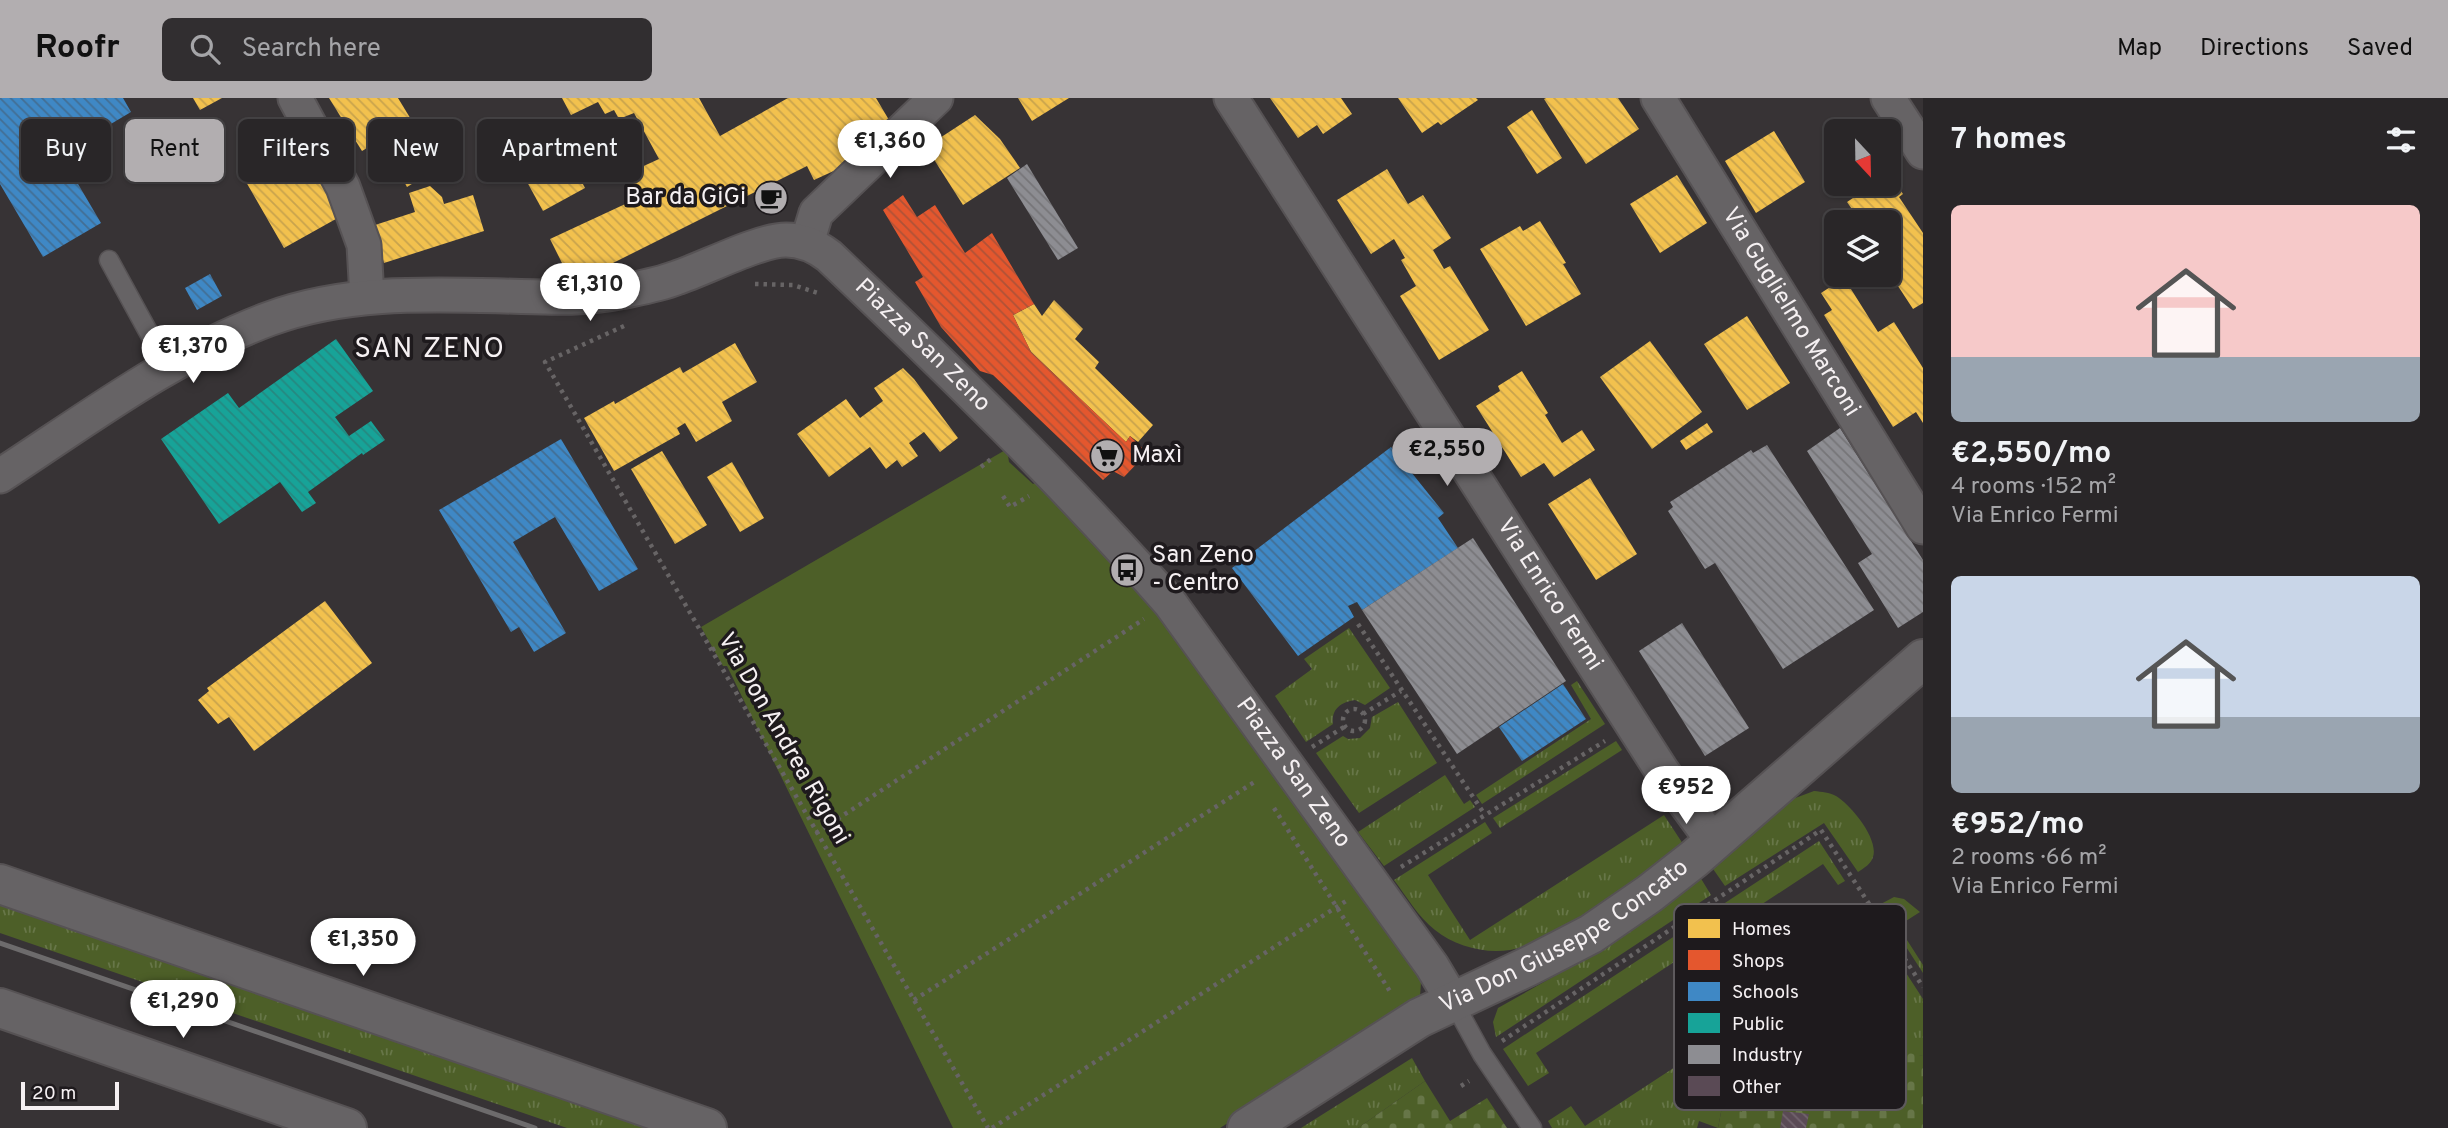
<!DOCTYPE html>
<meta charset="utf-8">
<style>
body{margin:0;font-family:Overpass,sans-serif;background:#312e30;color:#f1f3f6;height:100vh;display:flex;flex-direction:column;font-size:26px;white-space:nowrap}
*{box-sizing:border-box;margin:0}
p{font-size:23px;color:#a5a5a8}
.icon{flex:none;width:38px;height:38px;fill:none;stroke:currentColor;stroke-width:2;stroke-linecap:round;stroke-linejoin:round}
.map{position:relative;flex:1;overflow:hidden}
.details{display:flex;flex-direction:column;background:#292628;width:525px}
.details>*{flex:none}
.top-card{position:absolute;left:21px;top:21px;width:665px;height:63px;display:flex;gap:14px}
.needle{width:46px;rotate:158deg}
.controls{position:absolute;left:1824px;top:21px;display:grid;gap:14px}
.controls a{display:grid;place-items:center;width:77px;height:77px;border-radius:10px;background:#292628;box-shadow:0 2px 5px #0004,0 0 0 2px #454345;font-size:35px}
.scale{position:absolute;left:21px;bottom:18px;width:98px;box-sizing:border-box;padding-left:7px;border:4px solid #f5f0f2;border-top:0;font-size:19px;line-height:24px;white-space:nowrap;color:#f5f0f2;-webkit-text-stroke:5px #1e1a1d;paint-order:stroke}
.price{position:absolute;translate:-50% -60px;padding:0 16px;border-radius:24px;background:#fff;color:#222;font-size:23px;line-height:46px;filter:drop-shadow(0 2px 4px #0008)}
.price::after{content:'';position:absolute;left:50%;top:42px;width:21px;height:16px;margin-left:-10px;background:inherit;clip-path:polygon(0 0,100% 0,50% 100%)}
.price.selected{background:#b2aeb0;color:#111}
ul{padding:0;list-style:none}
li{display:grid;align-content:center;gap:14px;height:371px;padding:0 28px}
li span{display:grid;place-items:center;height:217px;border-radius:10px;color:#555}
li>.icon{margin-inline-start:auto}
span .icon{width:126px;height:126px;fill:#fffc;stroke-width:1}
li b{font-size:30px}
h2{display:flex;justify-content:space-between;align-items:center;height:84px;padding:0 28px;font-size:30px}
.chip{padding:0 24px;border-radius:10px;background:#292628;box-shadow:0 2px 5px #0004,0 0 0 2px #454345;font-size:24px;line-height:63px}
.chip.selected{background:#b2aeb0;color:#111}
header{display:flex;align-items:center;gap:42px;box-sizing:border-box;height:98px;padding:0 35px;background:#b2aeb0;color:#111}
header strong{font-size:33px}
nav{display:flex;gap:38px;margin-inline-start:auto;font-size:24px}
.search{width:490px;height:63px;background:#312e30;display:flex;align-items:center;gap:18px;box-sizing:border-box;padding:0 24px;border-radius:10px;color:#a5a5a8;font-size:26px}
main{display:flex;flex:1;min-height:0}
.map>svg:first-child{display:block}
.grass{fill:url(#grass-tufts)}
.cemetery{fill:url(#cemetery-stones)}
.pitch{fill:#4d5f28}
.homes{fill:url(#homes-back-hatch)}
.shops{fill:url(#shops-back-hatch)}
.schools{fill:url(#schools-back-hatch)}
.public{fill:url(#public-back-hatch)}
.industry{fill:url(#industry-back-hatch)}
.building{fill:url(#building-back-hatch)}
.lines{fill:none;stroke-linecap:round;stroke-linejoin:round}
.lane-casing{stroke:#565254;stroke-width:21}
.street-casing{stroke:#565254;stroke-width:37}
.secondary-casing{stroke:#565254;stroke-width:42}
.path{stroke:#676465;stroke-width:4.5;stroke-dasharray:3.5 5;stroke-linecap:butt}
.lane{stroke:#666365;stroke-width:18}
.street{stroke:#666365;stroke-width:33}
.secondary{stroke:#666365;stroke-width:38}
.rail{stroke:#6d6b6c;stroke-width:5}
.labels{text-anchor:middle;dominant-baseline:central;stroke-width:7;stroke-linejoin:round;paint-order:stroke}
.poi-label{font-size:24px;fill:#f5f0f2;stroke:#1e1a1d;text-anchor:start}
.street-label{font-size:24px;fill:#f5f0f2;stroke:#1e1a1d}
.quarter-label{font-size:28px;letter-spacing:2px;fill:#f5f0f2;stroke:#1e1a1d}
.key{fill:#1e1a1d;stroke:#5e5a5d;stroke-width:2}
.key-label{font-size:19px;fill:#f5f0f2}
</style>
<header>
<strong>Roofr</strong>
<div class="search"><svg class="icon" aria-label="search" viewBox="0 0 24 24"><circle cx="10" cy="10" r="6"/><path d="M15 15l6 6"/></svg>Search here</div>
<nav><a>Map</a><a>Directions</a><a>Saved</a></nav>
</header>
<main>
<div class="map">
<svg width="1923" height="1030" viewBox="0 0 1923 1030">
<defs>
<pattern id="grass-tufts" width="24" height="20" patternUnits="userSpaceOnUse" patternTransform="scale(1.75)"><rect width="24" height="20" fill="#4d5f28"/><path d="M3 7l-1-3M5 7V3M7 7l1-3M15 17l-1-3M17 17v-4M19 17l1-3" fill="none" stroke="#677648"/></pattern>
<pattern id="cemetery-stones" width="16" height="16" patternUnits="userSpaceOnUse" patternTransform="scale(1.75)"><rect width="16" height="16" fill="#4d5f28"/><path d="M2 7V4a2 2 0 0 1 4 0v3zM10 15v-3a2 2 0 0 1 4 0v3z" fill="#677648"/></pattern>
<pattern id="homes-back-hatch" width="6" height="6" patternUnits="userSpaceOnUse" patternTransform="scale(1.75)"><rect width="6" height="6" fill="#f2c14e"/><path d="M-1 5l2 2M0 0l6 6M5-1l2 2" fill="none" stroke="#c8a34d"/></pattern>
<pattern id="shops-back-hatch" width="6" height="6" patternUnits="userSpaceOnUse" patternTransform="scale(1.75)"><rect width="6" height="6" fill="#e4572e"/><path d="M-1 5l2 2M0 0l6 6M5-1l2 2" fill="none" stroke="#ae5237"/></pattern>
<pattern id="schools-back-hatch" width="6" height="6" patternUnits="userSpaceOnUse" patternTransform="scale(1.75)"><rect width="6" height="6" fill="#3f88c5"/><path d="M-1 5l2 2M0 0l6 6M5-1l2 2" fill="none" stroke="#436e93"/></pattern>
<pattern id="public-back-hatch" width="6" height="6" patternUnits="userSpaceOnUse" patternTransform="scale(1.75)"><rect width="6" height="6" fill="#17a398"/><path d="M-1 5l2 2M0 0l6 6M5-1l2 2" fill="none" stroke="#268880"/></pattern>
<pattern id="industry-back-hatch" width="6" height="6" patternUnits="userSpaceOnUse" patternTransform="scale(1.75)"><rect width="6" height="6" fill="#8d8d92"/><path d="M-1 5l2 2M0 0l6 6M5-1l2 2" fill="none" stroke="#767578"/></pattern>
<pattern id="building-back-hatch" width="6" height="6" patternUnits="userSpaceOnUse" patternTransform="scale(1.75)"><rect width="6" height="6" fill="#5a4a55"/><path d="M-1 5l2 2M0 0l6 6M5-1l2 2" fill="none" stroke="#72646e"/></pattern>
</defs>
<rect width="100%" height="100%" fill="#373335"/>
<g class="grass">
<path d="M1349,530L1390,590L1365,607L1355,602C1341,604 1331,611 1333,626L1306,644L1275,598L1312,571L1304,561Z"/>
<path d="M1577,583L1605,626L1482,706L1476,697L1591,621L1571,587Z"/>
<path d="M1398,604L1437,665L1359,715L1316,655L1343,638L1348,641L1360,640L1370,630L1372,619Z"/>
<path d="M1616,643L1622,652L1500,730L1493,720Z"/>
<path d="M1445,677L1464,706L1470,702L1475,709L1384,768L1358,734Z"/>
<path d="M1814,693C1822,694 1829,694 1836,698C1851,707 1879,741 1873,759C1871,766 1864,770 1858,774L1824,725L1725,788L1711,768L1790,702Z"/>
<path d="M1664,717L1683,746C1637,780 1566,842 1510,852C1484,856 1455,848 1435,832C1418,819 1407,799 1394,782L1485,724L1492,735L1428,777L1470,842Z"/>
<path d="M1819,743L1845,783L1838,787L1823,766L1536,955L1549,975L1528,988L1503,951Z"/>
<path d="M1700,779L1711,797L1496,939L1493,924L1498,910L1599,853Z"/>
<path d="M1894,799L1904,801L1920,814L1898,828L1923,867V875L1879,807Z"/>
<path d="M0,800L663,1030H567L0,835Z"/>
<path d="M1867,815L1923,901V958L1910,956L1899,942L1859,936L1816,949L1813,969L1743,1015L1722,1009L1718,1030L1699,1023L1697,1030H1552L1548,1023L1571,1008L1585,1028L1872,840L1860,821Z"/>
<path d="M1412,960L1425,983L1358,1030H1301Z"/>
</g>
<g class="cemetery">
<path d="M1885,919L1899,942H1913L1911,955L1923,958V1030H1718L1722,1009L1742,1014L1745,995L1766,999L1768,979L1789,985L1792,966L1813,968L1816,949L1842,933L1859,936Z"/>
<path d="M1425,983L1450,1023L1487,1000L1507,1030H1358Z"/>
</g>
<path class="pitch" d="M1007,351L1009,364L1033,386L1040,382L1166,517L1422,869L1420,899L1411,908L1220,1030H953L727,568H723L701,529Z"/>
<g class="homes">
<path d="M193,0H222L200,12Z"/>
<path d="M329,0H398L412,23L362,53Z"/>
<path d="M562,0H699L720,38L788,0H876L889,22L854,41L861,55L838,71L814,82L807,68L603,170L601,166L588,172L565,171L550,141L636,101L624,77L659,61L634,15L619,21L614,12L605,16L598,4L571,17Z"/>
<path d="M1018,0H1069L1032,23Z"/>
<path d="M1270,0H1341L1352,16L1323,36L1317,27L1298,40Z"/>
<path d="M1398,0H1476L1478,2L1441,27L1438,24L1422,35Z"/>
<path d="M1546,0H1618L1639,31L1586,66L1544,1Z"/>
<path d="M1532,12L1562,60L1537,76L1507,29Z"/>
<path d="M975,17L1000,41L1020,70L963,107L926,49Z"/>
<path d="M1774,33L1805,84L1756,115L1725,63Z"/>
<path d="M287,42L307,77L317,71L343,117L284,150L238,70Z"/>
<path d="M564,50L585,90L543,113L521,73Z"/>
<path d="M438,53L445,66L407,89L400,76Z"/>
<path d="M1387,71L1408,106L1423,97L1451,140L1433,152L1444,171L1450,168L1489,232L1439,262L1400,198L1416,188L1401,162L1405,160L1394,141L1371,156L1337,102Z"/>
<path d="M1888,74L1903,96L1899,99L1923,135V205L1913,211L1898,188L1901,186L1888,166V124H1861L1847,104L1862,94L1857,86H1888Z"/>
<path d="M1677,77L1707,125L1660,155L1630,106Z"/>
<path d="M430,88L442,99L444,106L473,97L484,133L384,165L372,128L415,114L409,95Z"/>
<path d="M1540,123L1566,165L1563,166L1581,196L1526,228L1480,151L1520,128L1523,133Z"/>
<path d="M1844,180L1878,234L1894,224L1923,270V325L1916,314L1893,329L1824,217L1832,212L1821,195Z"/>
<path d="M1054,202L1083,231L1075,241L1099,264L1095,270L1153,327L1138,344L1130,338L1126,344L1031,254L1013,217L1034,206L1042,218Z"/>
<path d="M1747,218L1790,285L1747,312L1704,246Z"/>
<path d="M1650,243L1702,314L1652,351L1600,279Z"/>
<path d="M735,245L757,284L722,304L732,323L696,344L685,325L677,330L680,336L614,373L584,320L614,303L615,306L680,269L683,275Z"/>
<path d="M903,270L914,281L958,340L940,354L924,334L909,345L918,358L902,369L897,362L886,371L870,349L829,379L797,336L846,301L860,320L883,303L874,290Z"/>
<path d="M1522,273L1548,315L1545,317L1562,345L1582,332L1595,352L1554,379L1544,365L1521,379L1476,308L1500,293L1498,288Z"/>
<path d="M1707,325L1713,334L1686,352L1680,343Z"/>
<path d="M662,353L707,427L675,446L631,371Z"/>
<path d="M732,364L764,420L740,434L707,379Z"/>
<path d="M1590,380L1637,456L1596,482L1548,406Z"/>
<path d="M325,503L372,565L254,653L229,619L218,626L198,602L209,593L207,590Z"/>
</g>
<path class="shops" d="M903,97L917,119L935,107L965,155L992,135L1034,206L1013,217L1031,254L1126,344L1130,338L1147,355L1124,379L1113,373L1103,382L993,277L980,273L941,229L915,184L923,179L883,112Z"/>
<g class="schools">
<path d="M0,0H123L131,14L89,39L79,24L51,40L101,125L43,159L0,86Z"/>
<path d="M210,176L222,198L197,212L185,190Z"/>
<path d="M561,341L638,471L599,493L555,419L513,444L566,535L534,554L519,529L511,534L439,412Z"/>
<path d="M1391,349L1444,415L1438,420L1458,450L1362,512L1357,504L1348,508L1354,519L1298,558L1232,470Z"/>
<path d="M1563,586L1586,621L1522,663L1499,629Z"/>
</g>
<path class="public" d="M336,241L373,293L335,319L349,338L371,323L385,342L363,357L362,355L308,394L316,405L302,414L280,384L219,426L161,341L228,295L239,310Z"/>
<g class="industry">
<path d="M1027,66L1078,150L1058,162L1007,80Z"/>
<path d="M1840,330L1923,462V514L1898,530L1858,465L1872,456L1807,353Z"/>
<path d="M1767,347L1874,512L1783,571L1715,465L1705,471L1668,413L1673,409L1670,404L1751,352L1753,355Z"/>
<path d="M1473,440L1566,583L1457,656L1362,512Z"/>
<path d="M1682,525L1749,630L1705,658L1639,553Z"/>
</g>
<path class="building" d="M1783,1013L1809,1016L1806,1030H1780Z"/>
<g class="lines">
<g class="lane-casing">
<g id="lane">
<path d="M109,162L168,270"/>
<path d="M1454,905L1482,956L1532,1030"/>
</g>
</g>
<g class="street-casing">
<g id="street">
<path d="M295,0L343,89L364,147L367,199"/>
<path id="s1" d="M1231,0L1662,673L1713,743"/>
<path id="s2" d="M1658,0L1923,429"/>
<path d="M1888,0L1923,54"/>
<path d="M807,145L816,115L936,0"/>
<path id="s3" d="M0,378C86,322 172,257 269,221C344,193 425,196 504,198C542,199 582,202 620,194C639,190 658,187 676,180C704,171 759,142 786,142C803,142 816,148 829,158C947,270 1063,383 1170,505L1432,868L1454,905"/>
</g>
</g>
<g class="secondary-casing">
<g id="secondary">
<path d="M0,786L707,1030"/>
<path d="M0,910L347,1030"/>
<path id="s4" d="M1247,1030L1419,920L1527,869L1591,836L1649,796L1695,760L1923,561"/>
</g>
</g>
<g class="path">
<path d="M755,186L793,187L818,195"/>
<path d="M624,228L545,264L988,1030"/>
<path d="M981,369L991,361"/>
<path d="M1003,398L1010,409L1029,398"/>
<path d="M1358,526L1485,717"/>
<path d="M712,552L742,536"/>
<circle cx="1354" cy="622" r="11"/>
<path d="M1363,616L1401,593"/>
<path d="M1312,649L1344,629"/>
<path d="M1274,710L1391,895"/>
<path d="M816,735L1144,521"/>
<path d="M1401,769L1605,643"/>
<path d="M914,902L1256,683"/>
<path d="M1502,943L1821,732L1923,889"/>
<path d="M1461,988L1469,983"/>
<path d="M992,1030L1346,803"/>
</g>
<use href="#lane" class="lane"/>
<use href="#street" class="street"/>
<use href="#secondary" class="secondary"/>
<path class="rail" d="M0,845L535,1030"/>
</g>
<defs>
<g id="cafe-disc" transform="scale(1.75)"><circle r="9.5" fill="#b2aeb0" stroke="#1e1a1d"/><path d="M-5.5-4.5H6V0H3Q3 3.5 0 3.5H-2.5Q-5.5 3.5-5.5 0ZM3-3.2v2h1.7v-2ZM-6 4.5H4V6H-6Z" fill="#111"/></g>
<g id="supermarket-disc" transform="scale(1.75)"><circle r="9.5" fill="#b2aeb0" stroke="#1e1a1d"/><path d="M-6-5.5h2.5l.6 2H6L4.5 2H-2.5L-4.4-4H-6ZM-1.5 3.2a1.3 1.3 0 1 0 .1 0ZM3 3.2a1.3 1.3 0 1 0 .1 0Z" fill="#111"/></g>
<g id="bus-disc" transform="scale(1.75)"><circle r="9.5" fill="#b2aeb0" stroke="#1e1a1d"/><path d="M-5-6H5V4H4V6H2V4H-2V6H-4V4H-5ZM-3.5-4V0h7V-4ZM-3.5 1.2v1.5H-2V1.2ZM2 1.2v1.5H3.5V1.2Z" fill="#111"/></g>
</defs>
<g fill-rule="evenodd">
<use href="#cafe-disc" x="771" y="100"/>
<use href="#supermarket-disc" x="1107" y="358"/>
<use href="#bus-disc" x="1127" y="472"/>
</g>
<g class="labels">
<g class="poi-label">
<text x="746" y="100" text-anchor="end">Bar da GiGi</text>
<text x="1132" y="358">Maxì</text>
<text x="1152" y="458">San Zeno<tspan x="1152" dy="28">- Centro</tspan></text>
</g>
<g class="street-label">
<text stroke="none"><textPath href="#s2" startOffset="252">Via Guglielmo Marconi</textPath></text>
<text stroke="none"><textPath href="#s3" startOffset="1017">Piazza San Zeno</textPath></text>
<text stroke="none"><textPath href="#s1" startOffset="590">Via Enrico Fermi</textPath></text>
<text transform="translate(783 641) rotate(60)">Via Don Andrea Rigoni</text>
<text stroke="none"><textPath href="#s3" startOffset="1584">Piazza San Zeno</textPath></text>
<text stroke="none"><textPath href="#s4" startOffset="371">Via Don Giuseppe Concato</textPath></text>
</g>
<g class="quarter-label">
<text x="430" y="252">SAN ZENO</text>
</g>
</g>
<rect x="1674" y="806" width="232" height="206" rx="10" class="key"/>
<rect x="1688" y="821" width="32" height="19" fill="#f2c14e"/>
<rect x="1688" y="852" width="32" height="20" fill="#e4572e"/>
<rect x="1688" y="884" width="32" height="19" fill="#3f88c5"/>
<rect x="1688" y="915" width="32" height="20" fill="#17a398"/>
<rect x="1688" y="947" width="32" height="19" fill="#8d8d92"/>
<rect x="1688" y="978" width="32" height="20" fill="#5a4a55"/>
<g class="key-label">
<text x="1732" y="837">Homes</text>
<text x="1732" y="869">Shops</text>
<text x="1732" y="900">Schools</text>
<text x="1732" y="932">Public</text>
<text x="1732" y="963">Industry</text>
<text x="1732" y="995">Other</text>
</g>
</svg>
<div class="controls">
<a><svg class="needle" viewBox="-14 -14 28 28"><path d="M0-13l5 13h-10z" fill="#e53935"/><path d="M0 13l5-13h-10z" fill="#a5a5a8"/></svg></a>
<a><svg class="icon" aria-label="layers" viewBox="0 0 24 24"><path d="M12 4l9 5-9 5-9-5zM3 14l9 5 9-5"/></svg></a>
</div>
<div class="scale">20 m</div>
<b class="price" style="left:890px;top:82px">€1,360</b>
<b class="price" style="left:590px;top:225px">€1,310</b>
<b class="price" style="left:193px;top:287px">€1,370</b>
<b class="price selected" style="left:1447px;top:390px">€2,550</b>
<b class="price" style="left:1686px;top:728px">€952</b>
<b class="price" style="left:363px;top:880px">€1,350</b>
<b class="price" style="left:183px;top:942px">€1,290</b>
<div class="top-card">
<a class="chip">Buy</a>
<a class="chip selected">Rent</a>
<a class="chip">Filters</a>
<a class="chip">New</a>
<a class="chip">Apartment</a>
</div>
</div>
<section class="details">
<h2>7 homes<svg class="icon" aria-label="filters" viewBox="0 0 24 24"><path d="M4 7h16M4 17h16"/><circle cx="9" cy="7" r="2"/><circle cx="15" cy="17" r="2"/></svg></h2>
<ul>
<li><span style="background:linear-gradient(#f6c9c9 70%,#9aa5b1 0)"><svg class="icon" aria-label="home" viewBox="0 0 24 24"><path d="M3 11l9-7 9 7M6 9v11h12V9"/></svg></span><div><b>€2,550/mo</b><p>4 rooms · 152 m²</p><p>Via Enrico Fermi</p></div></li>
<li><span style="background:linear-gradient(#c9d6e8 65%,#9aa5b1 0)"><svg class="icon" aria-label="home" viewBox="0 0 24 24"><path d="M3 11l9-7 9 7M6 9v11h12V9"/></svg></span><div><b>€952/mo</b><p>2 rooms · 66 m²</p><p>Via Enrico Fermi</p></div></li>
</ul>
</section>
</main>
